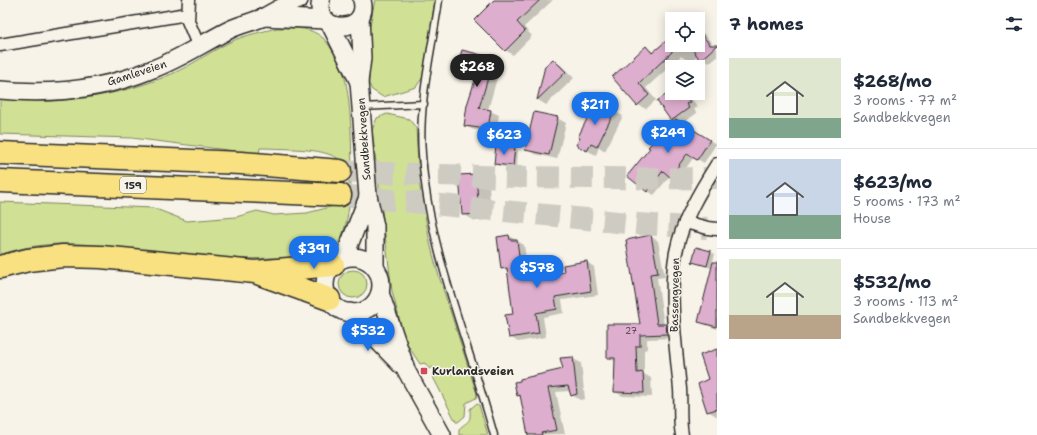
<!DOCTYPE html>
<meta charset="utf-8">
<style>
body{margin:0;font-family:"Shantell Sans",sans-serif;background:#f2f2f3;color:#1f2937;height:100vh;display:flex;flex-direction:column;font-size:15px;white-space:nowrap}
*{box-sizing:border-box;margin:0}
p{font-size:13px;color:#747a83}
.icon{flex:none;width:22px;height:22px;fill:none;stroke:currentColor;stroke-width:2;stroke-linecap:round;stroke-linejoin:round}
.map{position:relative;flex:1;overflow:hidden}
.sheet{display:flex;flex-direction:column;background:#fff;width:320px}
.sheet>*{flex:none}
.tools{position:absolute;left:665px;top:12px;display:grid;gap:8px}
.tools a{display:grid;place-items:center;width:40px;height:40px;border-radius:0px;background:#fff;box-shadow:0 2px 10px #0003;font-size:20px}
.price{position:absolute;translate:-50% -34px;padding:0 9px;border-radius:14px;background:#1a73e8;color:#fff;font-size:13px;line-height:26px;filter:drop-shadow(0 1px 2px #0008)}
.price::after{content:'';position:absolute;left:50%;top:24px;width:12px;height:9px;margin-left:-6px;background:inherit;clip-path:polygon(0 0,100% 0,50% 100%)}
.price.on{background:#222;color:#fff}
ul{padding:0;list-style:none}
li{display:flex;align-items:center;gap:12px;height:100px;padding:0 12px}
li+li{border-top:1px solid #e0e1e3}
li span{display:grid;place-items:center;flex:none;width:112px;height:80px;border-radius:0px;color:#555}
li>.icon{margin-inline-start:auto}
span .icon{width:48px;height:48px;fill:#fffc;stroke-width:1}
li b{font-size:17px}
h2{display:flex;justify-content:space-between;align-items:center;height:48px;padding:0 12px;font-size:17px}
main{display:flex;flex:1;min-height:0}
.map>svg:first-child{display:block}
.green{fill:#d0e195;stroke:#7e8660}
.shadow{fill:#0003}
.building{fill:#deaece;stroke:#2b2b2b}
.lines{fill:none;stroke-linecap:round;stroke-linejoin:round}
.motorway-tunnel{stroke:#cecbc2;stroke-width:22;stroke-dasharray:22 11;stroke-linecap:butt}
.service-casing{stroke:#2b2b2b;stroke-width:9}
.minor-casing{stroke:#2b2b2b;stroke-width:15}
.secondary-casing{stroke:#2b2b2b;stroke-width:20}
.motorway-casing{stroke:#2b2b2b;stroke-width:25}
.service{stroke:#f7f3e8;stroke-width:6}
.minor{stroke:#f7f3e8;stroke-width:12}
.secondary{stroke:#f7f3e8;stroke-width:17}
.motorway{stroke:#f9e181;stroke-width:22}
.poi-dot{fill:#d1495b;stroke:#f7f3e8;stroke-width:1.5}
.labels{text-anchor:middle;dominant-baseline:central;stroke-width:3;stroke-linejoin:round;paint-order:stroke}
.number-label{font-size:9px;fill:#584c54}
.shield{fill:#f7f3e8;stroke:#686764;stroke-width:1}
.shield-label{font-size:10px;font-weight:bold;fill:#2b2b2b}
.street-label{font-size:11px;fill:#2b2b2b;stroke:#f7f3e8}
.poi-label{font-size:11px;font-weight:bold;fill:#2b2b2b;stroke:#f7f3e8;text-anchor:start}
</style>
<main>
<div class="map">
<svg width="717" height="435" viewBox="0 0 717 435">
<rect width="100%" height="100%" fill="#f7f3e8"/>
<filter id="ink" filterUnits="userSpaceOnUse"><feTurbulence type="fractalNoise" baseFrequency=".025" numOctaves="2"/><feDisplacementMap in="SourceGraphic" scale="8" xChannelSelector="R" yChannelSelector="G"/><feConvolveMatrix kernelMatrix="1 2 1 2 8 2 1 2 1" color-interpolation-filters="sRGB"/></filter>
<g filter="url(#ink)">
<g class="green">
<path d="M375,0H435L423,77L416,87L383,97L372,90L369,84V30Z"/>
<path d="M277,28C293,28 309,26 323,38C331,46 341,64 344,75C353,103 358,225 336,245C333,248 327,251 323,253C308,259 288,258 272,258C243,259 213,260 184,256C123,249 59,233 0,255V202L153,208L187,221L236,217L257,211L274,215L307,213L342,204C372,144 303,150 264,148H260L259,154L132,138L0,134V99C60,105 119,97 174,73C194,64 211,51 230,42C245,35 261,32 277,28Z"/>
<path d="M387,114L409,119L416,128L419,182L430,243L437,270L477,394L476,398L466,403L465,416L458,422H456L433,377L437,374L433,367L429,369L425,363L420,364L405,341L392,291L372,130L377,118Z"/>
<circle cx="353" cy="284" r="14"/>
<path d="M476,404L479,405L488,435H459V429C468,420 471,424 470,409Z"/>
</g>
<g class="shadow">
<path d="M493,0H553L524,27L532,36L513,55L505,50L475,20Z"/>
<path d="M698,27L717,49V57L709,63L698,55L690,62L681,56L646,88L656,100L646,109L638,105L614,78L646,48L654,52L672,37V45H698Z"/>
<path d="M493,59L501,64L488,110L499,115L496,133L474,130L465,126L477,77Z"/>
<path d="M553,60L561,65L574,78L546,105L538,100L546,67Z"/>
<path d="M672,91V93H684L690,97L698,107L694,109L697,113L682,124L716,144L704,163L694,157L677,180L670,176L654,195L648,191L675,122L658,101Z"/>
<path d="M597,102L623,116L605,151L599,147L596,155L586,150Z"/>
<path d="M557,118L566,123L557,159L535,154L526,149Z"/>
<path d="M514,148L518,150L517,168L499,166L495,164Z"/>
<path d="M476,175L489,183L491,220L475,221L463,214L461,176Z"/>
<path d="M509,236L524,245L529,278L565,273L587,262L594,267L598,295L562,300L564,313L543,317L546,337L518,342L510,337L515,314L509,272L502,268L498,237Z"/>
<path d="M651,236L658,241L665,277L657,278L664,325L674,329V338L647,339V349L644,350V374L651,378L652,397L623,396L615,392L616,362L608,357L641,325Z"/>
<path d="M711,252L715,254L711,268L693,262Z"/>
<path d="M717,283V329L699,322Z"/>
<path d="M717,350V416H716L708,411L709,380Z"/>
<path d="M572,358L581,363L585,399L580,400L572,395L570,391L556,392L565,434L529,435L522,398L518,396L564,370Z"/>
</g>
<g class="building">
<path d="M494,0H540L517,22L525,31L505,51L474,20Z"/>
<path d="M698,30L710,45H717L698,62V57L689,45H698Z"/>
<path d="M672,36V52L639,83L649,95L637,106L612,77L646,46L652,53Z"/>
<path d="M462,50L494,58L479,108L491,110L488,129L464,126L467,105L476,77L457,67Z"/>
<path d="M553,59L566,72L537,100L545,66Z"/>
<path d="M668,93H683L690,102L686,104L689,108L671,121L657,101Z"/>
<path d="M596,101L615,110L597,147L591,144L587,151L576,145L580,138L578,137Z"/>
<path d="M534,112L558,117L549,155L525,150Z"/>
<path d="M676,119L710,140L697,160L687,154L670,177L663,171L647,192L627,176L650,148L648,147Z"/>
<path d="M496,145L515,147L513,166L494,164Z"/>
<path d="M476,174L479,214L462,215L459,175Z"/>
<path d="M509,235L510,240H517L522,278L564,272L563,265L587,261L591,291L555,297L557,309L536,313L539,333L509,338L505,315L513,314L507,268L501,269L497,237Z"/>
<path d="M651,235L658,273L650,274L657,324H666L667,334L640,335V346H636L637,373L643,372L644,393L614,392L615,358H607V324H640L626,240Z"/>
<path d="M696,247L711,251L707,266L692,262Z"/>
<path d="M713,262H717V327L698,322Z"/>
<path d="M717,349V409L707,412L698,384L708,379L700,355Z"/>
<path d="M573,357L577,394L571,396L568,386L548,388L557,430L541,433L542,435H528L520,395L517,396L514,382L520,381V379L563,369L560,358Z"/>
</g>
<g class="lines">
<g class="motorway-tunnel">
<path d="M340,171C466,177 591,179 717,178"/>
<path d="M340,195L638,224L707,228"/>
</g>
<g class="service-casing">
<g id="service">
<path d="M439,0C432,50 418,103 422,154C428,248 469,343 494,435"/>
<path d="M362,107L424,104"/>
</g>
</g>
<g class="minor-casing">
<g id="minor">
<path d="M189,0L188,21L199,47"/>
<path d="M0,45L187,14"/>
<path d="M685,222L708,228L717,229"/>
<path d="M682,435C679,420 681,404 680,389C676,347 668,294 676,252C682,221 700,191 717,164"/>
</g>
</g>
<g class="secondary-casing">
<g id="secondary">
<path d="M321,0C312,35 371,35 362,0"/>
<path d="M264,17L326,20"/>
<path d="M360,17L362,58L359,82L368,196L375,226V268"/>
<path d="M330,24L359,82"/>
<path d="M0,90C51,95 105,89 153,69C180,59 203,43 229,30C241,24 254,22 266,16C277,10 286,4 299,0"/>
<circle cx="353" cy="285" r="28"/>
<path d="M344,258L368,197"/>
<path d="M380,293L407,372L442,435"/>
<path d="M350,312L402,366"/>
</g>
</g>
<g class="motorway-casing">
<g id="motorway">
<path d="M0,153L241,163L340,171"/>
<path d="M0,181L340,195"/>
<path d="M0,267L28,260L63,256L101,257L255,272L333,265"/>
<path d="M260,274L329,299"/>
</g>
</g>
<use href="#service" class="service"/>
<use href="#minor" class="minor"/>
<use href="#secondary" class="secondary"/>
<use href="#motorway" class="motorway"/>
</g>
</g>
<rect class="poi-dot" x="420" y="367" width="8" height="8" rx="2"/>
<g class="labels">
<g class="number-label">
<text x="631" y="331">27</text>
</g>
<rect class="shield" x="120" y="177" width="26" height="16" rx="3"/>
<g class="shield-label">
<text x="133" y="185">159</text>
</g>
<g class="street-label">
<text transform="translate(137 73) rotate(-18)">Gamleveien</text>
<text transform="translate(364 139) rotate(-94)">Sandbekkvegen</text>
<text transform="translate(675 295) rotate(-89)">Bassengvegen</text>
</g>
<g class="poi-label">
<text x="432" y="371">Kurlandsveien</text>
</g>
</g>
</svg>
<div class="tools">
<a><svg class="icon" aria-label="locate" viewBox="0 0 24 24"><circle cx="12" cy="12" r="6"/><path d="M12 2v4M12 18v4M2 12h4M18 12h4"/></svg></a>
<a><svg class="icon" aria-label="layers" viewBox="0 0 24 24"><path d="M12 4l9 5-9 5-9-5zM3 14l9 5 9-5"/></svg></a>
</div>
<b class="price on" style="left:477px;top:88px">$268</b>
<b class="price" style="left:595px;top:126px">$211</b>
<b class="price" style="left:668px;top:154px">$249</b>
<b class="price" style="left:504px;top:156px">$623</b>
<b class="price" style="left:314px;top:270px">$391</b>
<b class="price" style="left:537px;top:289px">$578</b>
<b class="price" style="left:368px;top:352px">$532</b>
</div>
<section class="sheet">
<h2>7 homes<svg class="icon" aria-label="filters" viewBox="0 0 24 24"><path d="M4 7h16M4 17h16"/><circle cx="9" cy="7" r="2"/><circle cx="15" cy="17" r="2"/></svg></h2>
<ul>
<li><span style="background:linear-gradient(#dfe7d0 75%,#7fa58c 0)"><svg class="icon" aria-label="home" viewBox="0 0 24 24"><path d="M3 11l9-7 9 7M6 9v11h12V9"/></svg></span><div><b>$268/mo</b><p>3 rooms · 77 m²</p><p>Sandbekkvegen</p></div></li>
<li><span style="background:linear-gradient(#c9d6e8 70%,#7fa58c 0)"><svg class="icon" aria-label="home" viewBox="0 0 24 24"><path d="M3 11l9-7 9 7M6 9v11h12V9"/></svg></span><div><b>$623/mo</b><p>5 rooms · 173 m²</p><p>House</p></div></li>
<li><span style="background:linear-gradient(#dfe7d0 70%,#b9a48a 0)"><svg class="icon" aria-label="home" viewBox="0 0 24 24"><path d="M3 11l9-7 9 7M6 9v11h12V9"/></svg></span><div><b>$532/mo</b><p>3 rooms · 113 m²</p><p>Sandbekkvegen</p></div></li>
</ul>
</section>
</main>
